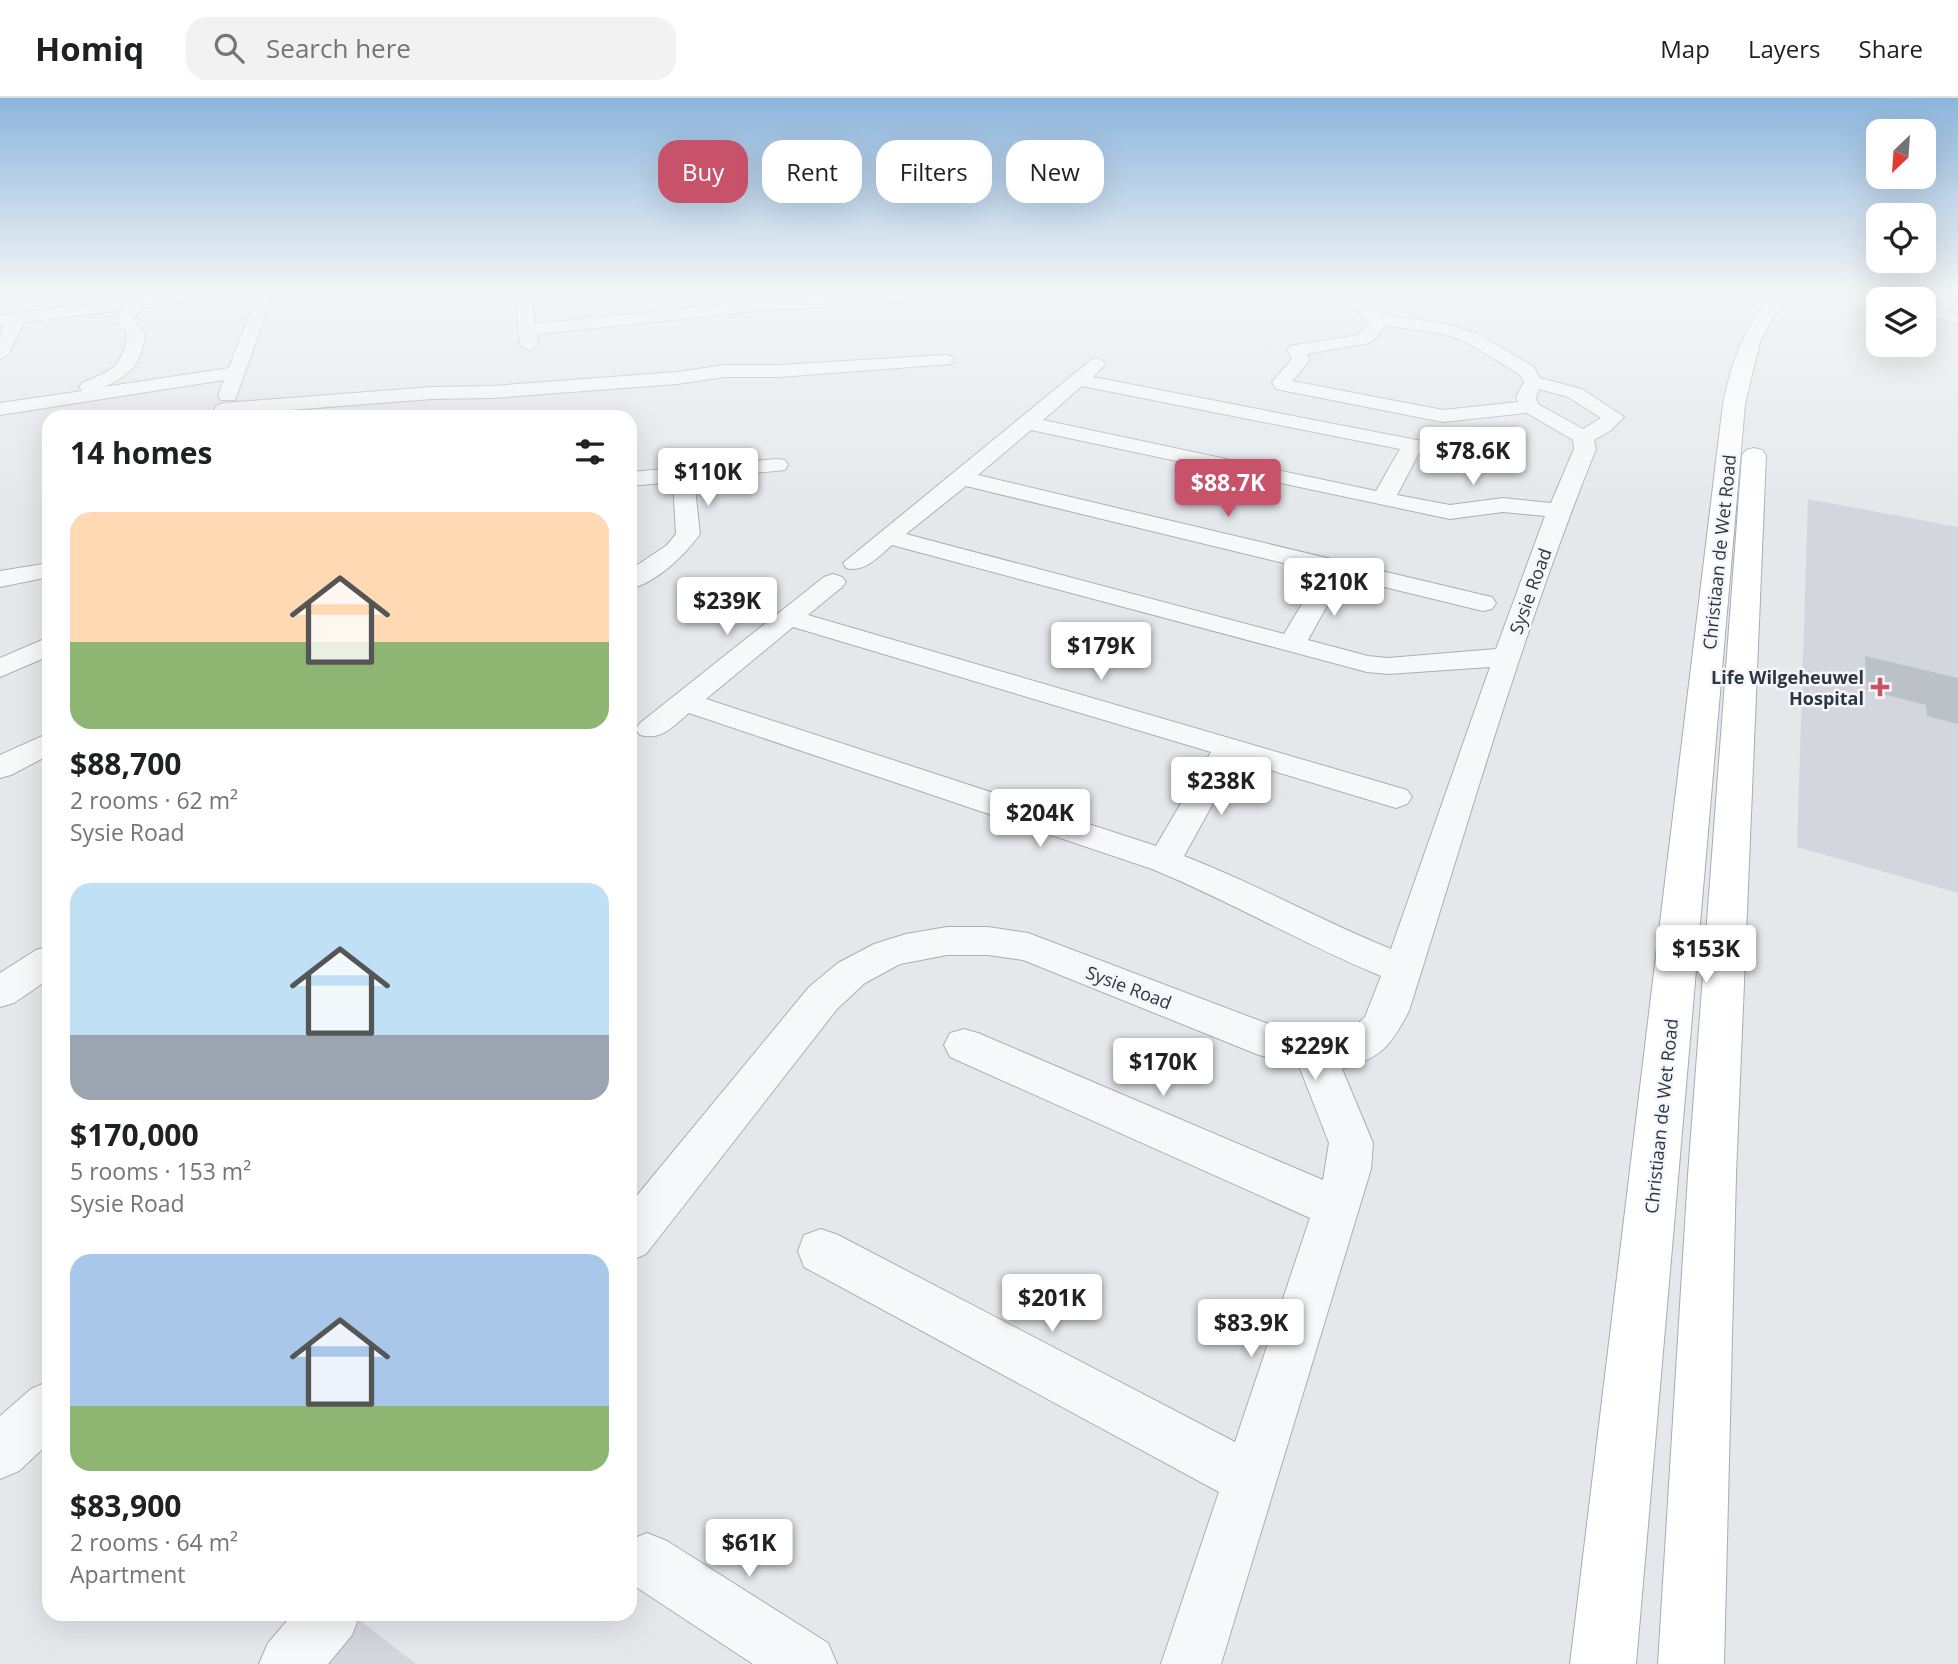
<!DOCTYPE html>
<meta charset="utf-8">
<style>
body{margin:0;font-family:"Open Sans",sans-serif;background:#f2f2f2;color:#202124;height:100vh;display:flex;flex-direction:column;font-size:26px;white-space:nowrap}
*{box-sizing:border-box;margin:0}
p{font-size:23px;color:#757577}
.icon{flex:none;width:38px;height:38px;fill:none;stroke:currentColor;stroke-width:2;stroke-linecap:round;stroke-linejoin:round}
.map{position:relative;flex:1;overflow:hidden}
.side{position:absolute;left:42px;top:312px;width:595px;height:1211px;display:flex;flex-direction:column;background:#fff;border-radius:21px;box-shadow:0 7px 28px #0002}
.side>*{flex:none}
.hud{position:absolute;left:658px;top:42px;width:665px;height:63px;display:flex;gap:14px}
.needle{width:46px;rotate:205deg}
.fabs{position:absolute;left:1866px;top:21px;display:grid;gap:14px}
.fabs a{display:grid;place-items:center;width:70px;height:70px;border-radius:14px;background:#fff;box-shadow:0 7px 28px #0002;font-size:35px}
.price{position:absolute;translate:-50% -60px;padding:0 16px;border-radius:7px;background:#fff;color:#222;font-size:23px;line-height:46px;filter:drop-shadow(0 2px 4px #0008)}
.price::after{content:'';position:absolute;left:50%;top:42px;width:21px;height:16px;margin-left:-10px;background:inherit;clip-path:polygon(0 0,100% 0,50% 100%)}
.price.active{background:#c8526a;color:#fff}
ul{padding:0;list-style:none}
li{display:grid;align-content:center;gap:14px;height:371px;padding:0 28px}
li span{display:grid;place-items:center;height:217px;border-radius:21px;color:#555}
li>.icon{margin-inline-start:auto}
span .icon{width:126px;height:126px;fill:#fffc;stroke-width:1}
li b{font-size:30px}
h2{display:flex;justify-content:space-between;align-items:center;height:84px;padding:0 28px;font-size:30px}
.tag{padding:0 24px;border-radius:21px;background:#fff;box-shadow:0 7px 28px #0002;font-size:24px;line-height:63px}
.tag.active{background:#c8526a;color:#fff}
header{display:flex;align-items:center;gap:42px;box-sizing:border-box;height:98px;padding:0 35px;background:#fff;border-bottom:2px solid #e0e0e0}
header strong{font-size:33px}
nav{display:flex;gap:38px;margin-inline-start:auto;font-size:24px}
.search{width:490px;height:63px;background:#f2f2f2;display:flex;align-items:center;gap:18px;box-sizing:border-box;padding:0 24px;border-radius:21px;color:#757577;font-size:26px}
.map>svg:first-child{display:block}
.built{fill:#d3d7dd}
.building{fill:#bcc1c8}
.lines{fill:none;stroke-linecap:round;stroke-linejoin:round}
.minor-casing{stroke:#aaafb5;stroke-width:2}
.major-casing{stroke:#a4adb7;stroke-width:2}
.minor{fill:#f7f8fa;fill-rule:evenodd}
.major{fill:#fff;fill-rule:evenodd}
.poi-dot{fill:#c8526a;stroke:#f4f6f9;stroke-width:2.5}
.labels{text-anchor:middle;dominant-baseline:central;stroke-width:5;stroke-linejoin:round;paint-order:stroke}
.street-label{font-size:18px;fill:#2d3643;stroke:#f4f6f9}
.poi-label{font-size:18px;font-weight:bold;fill:#2d3643;stroke:#f4f6f9;text-anchor:end}
</style>
<header>
<strong>Homiq</strong>
<div class="search"><svg class="icon" aria-label="search" viewBox="0 0 24 24"><circle cx="10" cy="10" r="6"/><path d="M15 15l6 6"/></svg>Search here</div>
<nav><a>Map</a><a>Layers</a><a>Share</a></nav>
</header>
<div class="map">
<svg width="1958" height="1566" viewBox="0 0 1958 1566">
<rect width="100%" height="100%" fill="#e5e8eb"/>
<g class="built">
<path d="M1808,401L1958,429V795L1797,749Z"/>
<path d="M349,1516H352L416,1566H308Z"/>
</g>
<path class="building" d="M1865,558L1958,580V626L1927,618L1926,607L1867,592Z"/>
<g class="lines">
<g class="minor-casing">
<g id="minor">
<path d="M203,193H221L223,196L215,201L142,210L133,222L145,234C142,265 131,277 104,289L229,270L258,193H274L235,302H221L218,298L224,282L0,317V305L82,293L79,289L82,285C112,272 123,270 127,235L116,223L123,212L24,224L9,256L0,261V238L5,226L0,227V217Z"/>
<path d="M515,193H531L535,226L766,202L944,193H1035L1027,198L766,212L537,236L538,247L529,252L520,247Z"/>
<path d="M1329,193H1347L1384,217L1446,226L1478,236L1534,269L1540,280L1582,291L1624,319L1610,333L1594,342L1596,351C1522,534 1468,726 1409,913C1390,949 1381,960 1342,971L1373,1045L1371,1071L1221,1566H1161L1219,1394L804,1169L798,1153L804,1137L821,1131L838,1137L1235,1344L1310,1120L950,959L944,947L950,935L964,931L978,935L1323,1082L1329,1045L1299,968L1259,957L1023,862L988,857H947L900,866L865,885L837,911L646,1156L630,1163V1106L809,889L838,865L874,846L906,836L947,829H988L1028,835L1279,930L1325,939L1344,937L1365,919L1381,878C1303,846 1230,803 1152,771L689,615C673,628 662,643 640,637L636,631L640,625L824,479L833,476L842,479L846,484L842,489L808,517L1407,692L1412,699L1407,706L1396,710L1237,662L1184,758C1255,785 1321,823 1391,851L1490,569L1388,576L1367,574L892,447C878,459 865,475 846,470L843,465L1091,262L1097,260L1106,266L1093,279L1499,358L1507,359L1510,364L1507,369L1499,370L1419,355L1397,397L1450,407L1503,400L1551,405L1574,351L1573,342L1527,315L1443,324L1276,291L1272,284L1292,261L1287,252L1290,248L1358,237L1370,222ZM1384,227L1443,236L1466,244L1519,276L1524,284L1516,299L1518,304L1443,312L1292,283L1310,262L1307,256L1369,245L1377,239ZM1082,288L1400,351L1376,393L1043,322ZM1539,291L1568,299L1601,320L1583,331L1538,306L1536,299ZM1031,332L1450,421L1503,414L1545,418L1496,551L1388,560L1368,558L1308,542L1343,479L1483,513L1492,511L1496,505L1492,499L1483,497L978,377ZM966,388L1321,474L1284,536L906,436ZM793,529L1211,654L1156,748L706,601Z"/>
<path d="M1948,199L1956,204L1948,213L1958,216V226L1931,219L1929,215L1942,201Z"/>
<path d="M945,257L951,258L954,262L951,266L779,279H725L677,286L493,300L432,301L224,317L217,315L214,311L217,307L224,305L432,289L493,288L677,274L725,267H779Z"/>
<path d="M777,361L785,362L788,367L785,372L694,381L700,436C684,458 657,484 630,491V472L667,447L676,436L673,384L630,388V374Z"/>
<path d="M49,465V479L0,489V473Z"/>
<path d="M49,539V558L0,579V560Z"/>
<path d="M49,635V657L11,677L0,680V657Z"/>
<path d="M49,848V881L14,905L0,909V875L36,852Z"/>
<path d="M49,1283V1345L19,1373L0,1381V1318L31,1291Z"/>
<path d="M647,1435L667,1443L828,1545L837,1566H753L630,1485V1442Z"/>
<path d="M293,1516H360L352,1537L328,1566H259L268,1545Z"/>
</g>
</g>
<g class="major-casing">
<g id="major">
<path d="M1777,193H1796L1773,219L1760,244L1745,306L1636,1566H1570L1723,306C1732,263 1745,224 1777,193Z"/>
<path d="M1754,350L1762,352L1766,357L1736,1077L1724,1566H1658L1688,1077L1742,357L1746,352Z"/>
</g>
</g>
<use href="#minor" class="minor"/>
<use href="#major" class="major"/>
</g>
<linearGradient id="sky" x2="0" y2="1"><stop stop-color="#8cb5dc"/><stop offset="0.47" stop-color="#f3f5f6"/><stop offset="1" stop-color="#f3f5f6" stop-opacity="0"/></linearGradient>
<rect width="1958" height="412" fill="url(#sky)"/>
<path class="poi-dot" d="M1876.5 578.5h7v7h7v7h-7v7h-7v-7h-7v-7h7z"/>
<g class="labels">
<g class="street-label">
<text transform="translate(1719 454) rotate(-84)">Christiaan de Wet Road</text>
<text transform="translate(1530 493) rotate(-70)">Sysie Road</text>
<text transform="translate(1129 889) rotate(21)">Sysie Road</text>
<text transform="translate(1661 1018) rotate(-84)">Christiaan de Wet Road</text>
</g>
<g class="poi-label">
<text x="1864" y="579">Life Wilgeheuwel<tspan x="1864" dy="21">Hospital</tspan></text>
</g>
</g>
</svg>
<div class="fabs">
<a><svg class="needle" viewBox="-14 -14 28 28"><path d="M0-13l5 13h-10z" fill="#e53935"/><path d="M0 13l5-13h-10z" fill="#757577"/></svg></a>
<a><svg class="icon" aria-label="locate" viewBox="0 0 24 24"><circle cx="12" cy="12" r="6"/><path d="M12 2v4M12 18v4M2 12h4M18 12h4"/></svg></a>
<a><svg class="icon" aria-label="layers" viewBox="0 0 24 24"><path d="M12 4l9 5-9 5-9-5zM3 14l9 5 9-5"/></svg></a>
</div>
<b class="price" style="left:1473px;top:389px">$78.6K</b>
<b class="price" style="left:708px;top:410px">$110K</b>
<b class="price active" style="left:1228px;top:421px">$88.7K</b>
<b class="price" style="left:1334px;top:520px">$210K</b>
<b class="price" style="left:727px;top:539px">$239K</b>
<b class="price" style="left:1101px;top:584px">$179K</b>
<b class="price" style="left:1221px;top:719px">$238K</b>
<b class="price" style="left:1040px;top:751px">$204K</b>
<b class="price" style="left:1706px;top:887px">$153K</b>
<b class="price" style="left:1315px;top:984px">$229K</b>
<b class="price" style="left:1163px;top:1000px">$170K</b>
<b class="price" style="left:1052px;top:1236px">$201K</b>
<b class="price" style="left:1251px;top:1261px">$83.9K</b>
<b class="price" style="left:749px;top:1481px">$61K</b>
<div class="hud">
<a class="tag active">Buy</a>
<a class="tag">Rent</a>
<a class="tag">Filters</a>
<a class="tag">New</a>
</div>
<section class="side">
<h2>14 homes<svg class="icon" aria-label="filters" viewBox="0 0 24 24"><path d="M4 7h16M4 17h16"/><circle cx="9" cy="7" r="2"/><circle cx="15" cy="17" r="2"/></svg></h2>
<ul>
<li><span style="background:linear-gradient(#ffd9b3 60%,#8fb573 0)"><svg class="icon" aria-label="home" viewBox="0 0 24 24"><path d="M3 11l9-7 9 7M6 9v11h12V9"/></svg></span><div><b>$88,700</b><p>2 rooms · 62 m²</p><p>Sysie Road</p></div></li>
<li><span style="background:linear-gradient(#bfe0f5 70%,#9aa5b1 0)"><svg class="icon" aria-label="home" viewBox="0 0 24 24"><path d="M3 11l9-7 9 7M6 9v11h12V9"/></svg></span><div><b>$170,000</b><p>5 rooms · 153 m²</p><p>Sysie Road</p></div></li>
<li><span style="background:linear-gradient(#a9c7e8 70%,#8fb573 0)"><svg class="icon" aria-label="home" viewBox="0 0 24 24"><path d="M3 11l9-7 9 7M6 9v11h12V9"/></svg></span><div><b>$83,900</b><p>2 rooms · 64 m²</p><p>Apartment</p></div></li>
</ul>
</section>
</div>
